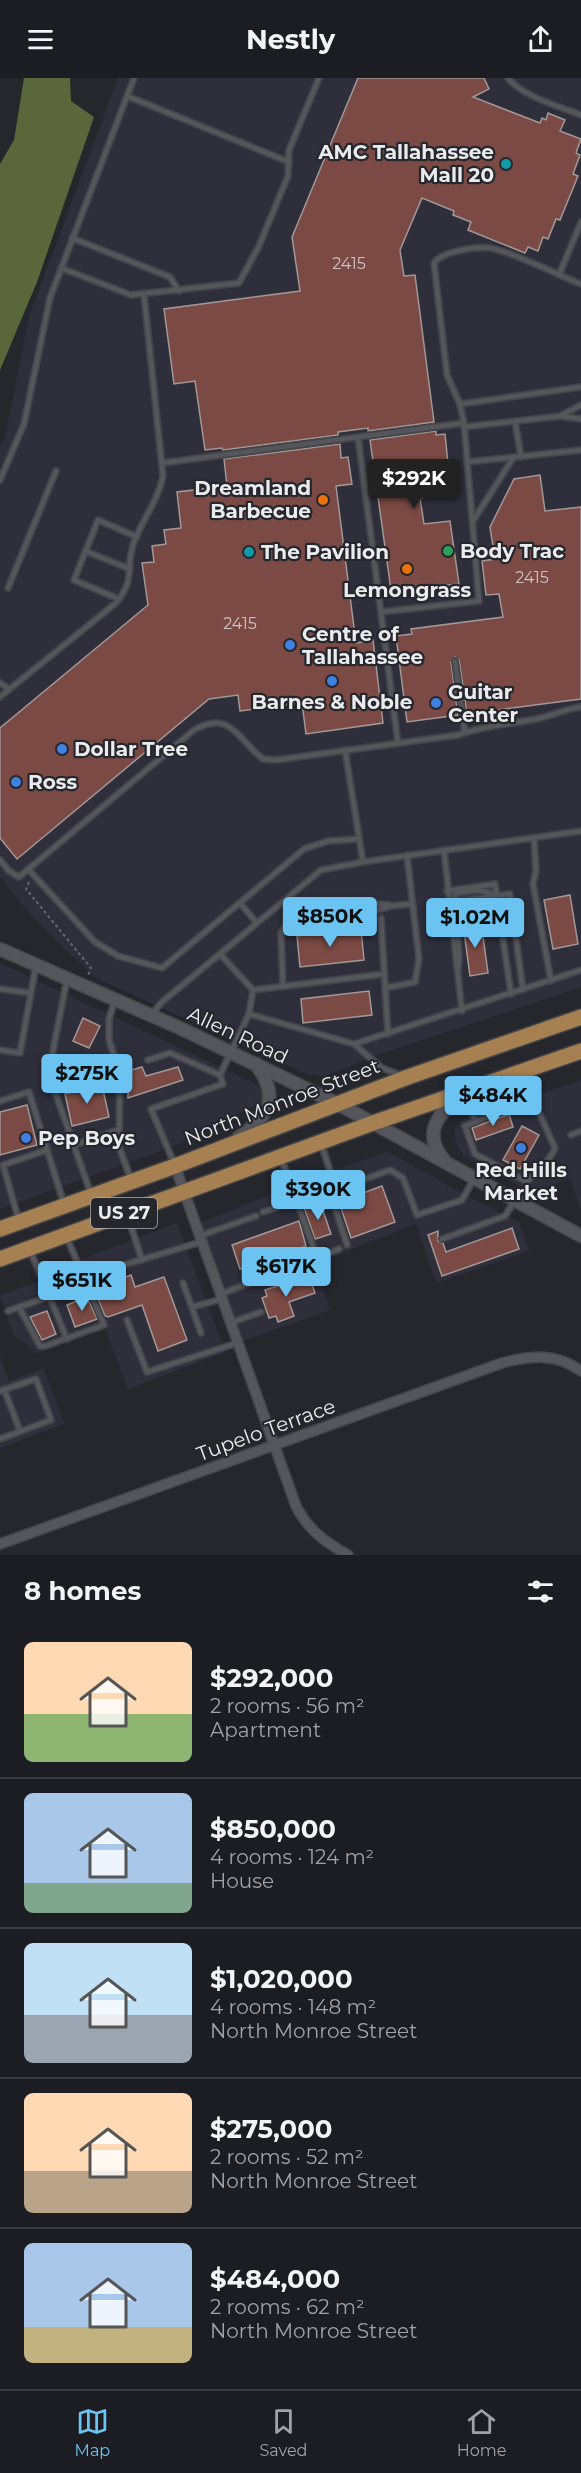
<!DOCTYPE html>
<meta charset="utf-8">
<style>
body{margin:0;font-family:Montserrat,sans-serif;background:#25262a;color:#f1f3f6;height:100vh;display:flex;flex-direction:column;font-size:22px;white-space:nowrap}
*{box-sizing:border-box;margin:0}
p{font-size:20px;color:#a0a2a5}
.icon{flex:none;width:33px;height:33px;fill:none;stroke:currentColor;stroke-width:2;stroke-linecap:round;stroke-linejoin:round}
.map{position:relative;height:1477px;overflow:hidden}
.details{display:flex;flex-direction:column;background:#1c1d22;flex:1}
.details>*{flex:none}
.price{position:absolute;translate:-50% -51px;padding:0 14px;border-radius:6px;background:#6bc3f2;color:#111;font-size:20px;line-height:39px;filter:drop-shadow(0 2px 3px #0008)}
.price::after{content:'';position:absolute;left:50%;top:36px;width:18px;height:14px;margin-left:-9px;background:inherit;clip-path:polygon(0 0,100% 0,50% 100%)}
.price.active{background:#222;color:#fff}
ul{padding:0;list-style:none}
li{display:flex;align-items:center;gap:18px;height:150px;padding:0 24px}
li+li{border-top:2px solid #3a3b40}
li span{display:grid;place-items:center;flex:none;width:168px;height:120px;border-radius:9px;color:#555}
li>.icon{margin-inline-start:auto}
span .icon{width:72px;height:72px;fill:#fffc;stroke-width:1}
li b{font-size:26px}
h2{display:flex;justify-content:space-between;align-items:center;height:72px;padding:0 24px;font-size:26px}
header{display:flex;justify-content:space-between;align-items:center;height:78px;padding:0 24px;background:#1c1d22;font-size:27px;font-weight:700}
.tab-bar{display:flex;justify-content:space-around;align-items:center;height:84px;border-top:2px solid #3a3b40;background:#1c1d22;font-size:16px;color:#a0a2a5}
.tab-bar a{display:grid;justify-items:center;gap:3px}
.tab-bar .active{color:#6bc3f2}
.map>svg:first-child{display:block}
.built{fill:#2e2f3b}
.forest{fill:#5b673a}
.building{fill:#7b4a44;stroke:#a19897;stroke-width:1.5}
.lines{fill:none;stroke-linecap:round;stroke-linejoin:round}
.service-casing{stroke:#444549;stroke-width:8}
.minor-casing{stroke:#444549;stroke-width:12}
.tertiary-casing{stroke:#444549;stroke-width:15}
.primary-casing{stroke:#444549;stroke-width:18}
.path{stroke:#68696e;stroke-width:2;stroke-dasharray:3 3;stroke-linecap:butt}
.service{stroke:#55555c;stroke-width:4.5}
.minor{stroke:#55555c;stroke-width:9}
.tertiary{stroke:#55555c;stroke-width:12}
.primary{stroke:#a78051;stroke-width:15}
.culture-dot{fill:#0f9aa8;stroke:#26272d;stroke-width:2}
.food-dot{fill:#e8710a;stroke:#26272d;stroke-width:2}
.leisure-dot{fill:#2e9e5b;stroke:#26272d;stroke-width:2}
.shop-dot{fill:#3f7fe0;stroke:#26272d;stroke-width:2}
.labels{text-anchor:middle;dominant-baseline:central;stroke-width:4.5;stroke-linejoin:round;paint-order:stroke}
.number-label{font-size:16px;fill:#cec3c4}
.shield{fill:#26272d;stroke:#afb0b5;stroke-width:1.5}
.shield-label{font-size:18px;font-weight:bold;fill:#eaebef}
.poi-label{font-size:20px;font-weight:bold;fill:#eaebef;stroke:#26272d;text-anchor:start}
.street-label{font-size:20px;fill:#eaebef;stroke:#26272d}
</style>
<header><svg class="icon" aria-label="menu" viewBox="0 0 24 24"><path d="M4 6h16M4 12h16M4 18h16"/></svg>Nestly<svg class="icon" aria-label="share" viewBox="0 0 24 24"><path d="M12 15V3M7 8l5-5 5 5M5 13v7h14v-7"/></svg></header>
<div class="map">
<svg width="581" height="1477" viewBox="0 0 581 1477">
<rect width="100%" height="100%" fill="#26272d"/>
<g class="built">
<path d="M118,0H581V909L381,976L325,998L307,996L96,900L37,844L0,799V368L5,360L29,239Z"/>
<path d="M0,885L241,999L259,1008L266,1015L268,1021L174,1068L0,1131Z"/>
<path d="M581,1002V1133L570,1100L532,1115L463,1077L456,1066L454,1053L459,1043Z"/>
<path d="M388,1074L475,1122L520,1145L529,1173L436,1205L416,1146L314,1186L330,1232L237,1265L194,1147L314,1099Z"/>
<path d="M177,1145L225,1274L128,1311L105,1251L37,1275L13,1256L0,1217L82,1189L80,1182Z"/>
<path d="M0,1278L9,1303L44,1290L64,1346L0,1370Z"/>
</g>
<path class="forest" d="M24,0H70L71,23L94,39L37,204L0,292V86L14,62Z"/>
<g class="building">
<path d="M358,0H484L489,11L473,19L540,45L542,40L546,42L548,35L565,42L560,53L581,61L576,75L580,77L573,96L578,98L560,142L556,141L548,161L543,159L538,173L528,169L525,175L468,152L471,144L453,137L454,133L422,120L400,172L404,198L415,197L434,344L368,353V350L338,354V357L223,372L222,370L205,372L195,303L174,306L164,231L300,213L292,159Z"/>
<path d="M436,353V357L445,356L451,416L420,420L424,446L450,443L459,506L391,512L370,362Z"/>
<path d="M340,366L341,380L348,379L352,406L336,408L356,565L373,562L383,645L306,656L302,625L240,633L238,617L209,621L17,781L0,760V650L148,527L142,485L154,484L152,468L166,466L164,452L181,450L177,414L227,408L224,381Z"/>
<path d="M540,397L545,433L581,429V621L467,636L459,582L455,579L451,584L458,637L407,644L396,558L412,556L411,551L503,539L499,516L486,517L482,483L495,481L490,449L514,401Z"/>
<path d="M570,817L578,866L553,871L544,822Z"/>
<path d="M481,844L488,895L470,898L463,846Z"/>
<path d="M361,851L364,882L300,889L297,858Z"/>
<path d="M369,913L372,937L303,945L301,921Z"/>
<path d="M83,940L100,948L89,970L73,963Z"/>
<path d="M142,989L146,998L178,989L183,1002L128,1020V993Z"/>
<path d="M102,1007L109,1039L72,1048L65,1016Z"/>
<path d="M27,1027L37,1067L0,1077V1034Z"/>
<path d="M509,1036L513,1049L476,1062L472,1050Z"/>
<path d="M522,1048L539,1057L520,1091L503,1082Z"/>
<path d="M382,1108L395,1144L351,1160L339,1124Z"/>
<path d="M320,1124L331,1156L315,1161L304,1130Z"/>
<path d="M299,1143L306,1168L240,1191L232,1167Z"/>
<path d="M512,1150L519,1171L442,1198L428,1157L438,1153V1163L443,1165L446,1174Z"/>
<path d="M131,1197L135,1209L164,1199L187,1262L158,1273L142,1227L108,1239L105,1238L96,1216L99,1215L97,1209Z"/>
<path d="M309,1198L315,1215L289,1224L294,1238L278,1244L276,1238L269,1240L262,1220L267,1218L265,1212Z"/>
<path d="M87,1219L97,1241L75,1249L67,1227Z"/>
<path d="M47,1233L56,1256L42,1262L30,1239Z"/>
</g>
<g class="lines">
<g class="service-casing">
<g id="service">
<path d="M508,0C521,18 561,29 581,37"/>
<path d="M127,18L289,84"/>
<path d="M72,160L170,199L179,213"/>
<path d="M61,190L131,217L239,205L259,168L288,98L289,72L319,0"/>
<path d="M559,197L581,144"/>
<path d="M460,326L581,309"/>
<path d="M562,337L581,327"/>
<path d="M515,343L521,379"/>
<path d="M464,349L561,338L581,341"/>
<path d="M358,359L398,665"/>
<path d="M467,384L581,372"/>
<path d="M162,385L464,345"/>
<path d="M0,402L24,346L50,220L134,0"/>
<path d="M473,443L513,380"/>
<path d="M85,473L130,491"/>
<path d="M8,510L56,393"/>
<path d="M119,521L74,502L98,442L137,459"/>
<path d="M381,534L479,523L464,345L460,326L447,297L434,185C442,173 481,167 495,171C524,179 553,195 581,206"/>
<path d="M455,583L465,655"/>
<path d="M0,605L9,611"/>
<path d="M0,619L116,525C136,500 125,494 133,467C141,443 158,424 163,398L144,217"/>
<path d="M345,672L363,784"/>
<path d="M534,760L536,793L533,806L551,903"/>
<path d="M444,772L462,933"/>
<path d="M0,782L9,793L19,799L194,652C231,631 238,662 263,681L276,682L458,657C484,648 509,646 536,641C551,638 565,631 581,629"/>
<path d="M28,791L95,864L118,878L162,890L304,771L328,763L359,761"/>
<path d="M447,813L495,806L511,916"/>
<path d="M453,824L510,816L523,912"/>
<path d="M240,825L257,845"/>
<path d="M315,834C340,824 363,824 389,827"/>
<path d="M381,840L388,956"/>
<path d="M458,890C463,865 449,839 456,815L479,812L493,816"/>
<path d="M67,901L51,983L114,980"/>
<path d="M283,908L281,855L293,836L315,834L334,838L368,835L391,828L412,826"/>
<path d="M385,910L415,904L419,881L407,777"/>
<path d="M0,911L31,915"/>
<path d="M253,912L384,896"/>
<path d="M115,922L109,941V962L120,996L119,1069L131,1101"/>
<path d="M249,936L354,966L382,990L400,997"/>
<path d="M151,937L162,924L321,792L363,784L581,753"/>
<path d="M354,966L581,892"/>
<path d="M0,972L20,975L36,887"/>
<path d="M148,982L170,975L220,997"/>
<path d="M521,995L555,1070C550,1084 536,1093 527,1104L475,1076L465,1048L532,1021"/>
<path d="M55,1014L91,1116"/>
<path d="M465,1016L476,1044"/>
<path d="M0,1023L29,1014L64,1126"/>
<path d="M571,1057L581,1053"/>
<path d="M321,1065L336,1111"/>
<path d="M74,1067L118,1052"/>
<path d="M281,1080L317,1179"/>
<path d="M174,1085L151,1031L223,1006L220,997L249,936L253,912L220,876"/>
<path d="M263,1134L297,1123"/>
<path d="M128,1139L142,1182"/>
<path d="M19,1143L3,1087L47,1072"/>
<path d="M199,1158L256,1138"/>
<path d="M442,1161L505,1138L514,1124"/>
<path d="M347,1167L330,1114L390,1092L403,1100L417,1137L462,1122L485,1081"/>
<path d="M30,1172L67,1261"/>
<path d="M93,1196L201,1164"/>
<path d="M183,1205L201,1255"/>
<path d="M221,1216L339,1171"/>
<path d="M19,1229L40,1268H45L104,1247L67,1160"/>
<path d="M192,1229L222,1221"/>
<path d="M8,1233L86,1206"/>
<path d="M127,1242L147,1294L237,1265"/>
<path d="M230,1245L261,1234"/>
<path d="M4,1311L20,1353"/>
<path d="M0,1313L36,1301L51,1342L0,1361"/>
</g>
</g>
<g class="minor-casing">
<g id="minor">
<path d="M175,1088L296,1428C308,1452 325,1464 348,1477"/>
<path d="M0,1466L502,1285C531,1277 556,1275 581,1293"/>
</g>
</g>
<g class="tertiary-casing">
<g id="tertiary">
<path d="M0,871L182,951L336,1025L581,1158"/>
<path d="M238,1060C270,1038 280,1019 256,986"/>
<path d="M444,1082C421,1054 439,1037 460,1016"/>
</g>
</g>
<g class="primary-casing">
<g id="primary">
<path d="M0,1151L175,1088L408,999L581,939"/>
<path d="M0,1181L373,1045L581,973"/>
</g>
</g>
<path class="path" d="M29,804L26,811L91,890L88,898"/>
<use href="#service" class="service"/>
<use href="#minor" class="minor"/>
<use href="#tertiary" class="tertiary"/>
<use href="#primary" class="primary"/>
</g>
<g class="culture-dot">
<circle cx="506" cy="86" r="6"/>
<circle cx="249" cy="474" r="6"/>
</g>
<g class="food-dot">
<circle cx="323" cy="422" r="6"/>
<circle cx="407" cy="491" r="6"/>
</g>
<circle class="leisure-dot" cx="448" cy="473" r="6"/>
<g class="shop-dot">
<circle cx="290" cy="567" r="6"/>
<circle cx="332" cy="603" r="6"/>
<circle cx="436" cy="625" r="6"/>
<circle cx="62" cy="671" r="6"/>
<circle cx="16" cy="704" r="6"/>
<circle cx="26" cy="1060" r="6"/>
<circle cx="521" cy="1070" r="6"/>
</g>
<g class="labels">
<g class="number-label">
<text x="349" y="185">2415</text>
<text x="532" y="499">2415</text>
<text x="240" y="545">2415</text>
</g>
<rect class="shield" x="91" y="1120" width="66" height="30" rx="4.5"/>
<g class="shield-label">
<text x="124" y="1135">US 27</text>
</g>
<g class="poi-label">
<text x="494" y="74" text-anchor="end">AMC Tallahassee<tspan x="494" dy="23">Mall 20</tspan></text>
<text x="311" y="410" text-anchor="end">Dreamland<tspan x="311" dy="23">Barbecue</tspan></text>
<text x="460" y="473">Body Trac</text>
<text x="261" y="474">The Pavilion</text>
<text x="407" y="512" text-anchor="middle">Lemongrass</text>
<text x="302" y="556">Centre of<tspan x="302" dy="23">Tallahassee</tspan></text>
<text x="448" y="614">Guitar<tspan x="448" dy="23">Center</tspan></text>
<text x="332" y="624" text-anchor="middle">Barnes &amp; Noble</text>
<text x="74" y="671">Dollar Tree</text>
<text x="28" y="704">Ross</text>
<text x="38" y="1060">Pep Boys</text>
<text x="521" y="1092" text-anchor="middle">Red Hills<tspan x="521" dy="23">Market</tspan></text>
</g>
<g class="street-label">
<text transform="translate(238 957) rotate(25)">Allen Road</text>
<text transform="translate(282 1024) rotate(-21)">North Monroe Street</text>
<text transform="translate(266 1352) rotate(-20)">Tupelo Terrace</text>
</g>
</g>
</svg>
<b class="price active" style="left:414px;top:432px">$292K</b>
<b class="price" style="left:330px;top:870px">$850K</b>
<b class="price" style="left:475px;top:871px">$1.02M</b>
<b class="price" style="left:87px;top:1027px">$275K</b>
<b class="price" style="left:493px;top:1049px">$484K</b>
<b class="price" style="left:318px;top:1143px">$390K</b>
<b class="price" style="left:286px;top:1220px">$617K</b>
<b class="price" style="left:82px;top:1234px">$651K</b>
</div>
<section class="details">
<h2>8 homes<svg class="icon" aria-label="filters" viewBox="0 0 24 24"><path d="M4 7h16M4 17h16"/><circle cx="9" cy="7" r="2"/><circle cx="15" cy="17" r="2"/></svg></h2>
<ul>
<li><span style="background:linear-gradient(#ffd9b3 60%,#8fb573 0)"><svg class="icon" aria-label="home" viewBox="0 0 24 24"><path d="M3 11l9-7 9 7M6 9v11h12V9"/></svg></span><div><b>$292,000</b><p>2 rooms · 56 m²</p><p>Apartment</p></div></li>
<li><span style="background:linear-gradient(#a9c7e8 75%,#7fa58c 0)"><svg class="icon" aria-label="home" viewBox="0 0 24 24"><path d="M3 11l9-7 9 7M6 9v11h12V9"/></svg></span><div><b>$850,000</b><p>4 rooms · 124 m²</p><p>House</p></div></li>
<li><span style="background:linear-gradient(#bfe0f5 60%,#9aa5b1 0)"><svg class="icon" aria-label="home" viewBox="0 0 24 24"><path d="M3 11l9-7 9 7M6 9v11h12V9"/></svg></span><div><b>$1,020,000</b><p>4 rooms · 148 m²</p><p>North Monroe Street</p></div></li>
<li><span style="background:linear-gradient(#ffd9b3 65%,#b9a48a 0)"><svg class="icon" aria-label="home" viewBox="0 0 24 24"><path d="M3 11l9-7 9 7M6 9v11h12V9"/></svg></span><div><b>$275,000</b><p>2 rooms · 52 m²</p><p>North Monroe Street</p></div></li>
<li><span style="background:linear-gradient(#a9c7e8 70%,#c2b280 0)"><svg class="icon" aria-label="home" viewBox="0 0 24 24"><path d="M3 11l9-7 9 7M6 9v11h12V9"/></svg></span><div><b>$484,000</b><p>2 rooms · 62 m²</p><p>North Monroe Street</p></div></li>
</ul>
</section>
<nav class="tab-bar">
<a class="active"><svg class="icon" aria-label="map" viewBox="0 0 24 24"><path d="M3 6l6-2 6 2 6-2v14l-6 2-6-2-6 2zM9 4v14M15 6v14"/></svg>Map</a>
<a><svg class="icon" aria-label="saved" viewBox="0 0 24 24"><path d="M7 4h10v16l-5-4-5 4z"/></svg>Saved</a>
<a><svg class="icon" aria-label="home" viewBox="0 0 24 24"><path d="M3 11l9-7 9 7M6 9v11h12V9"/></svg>Home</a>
</nav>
